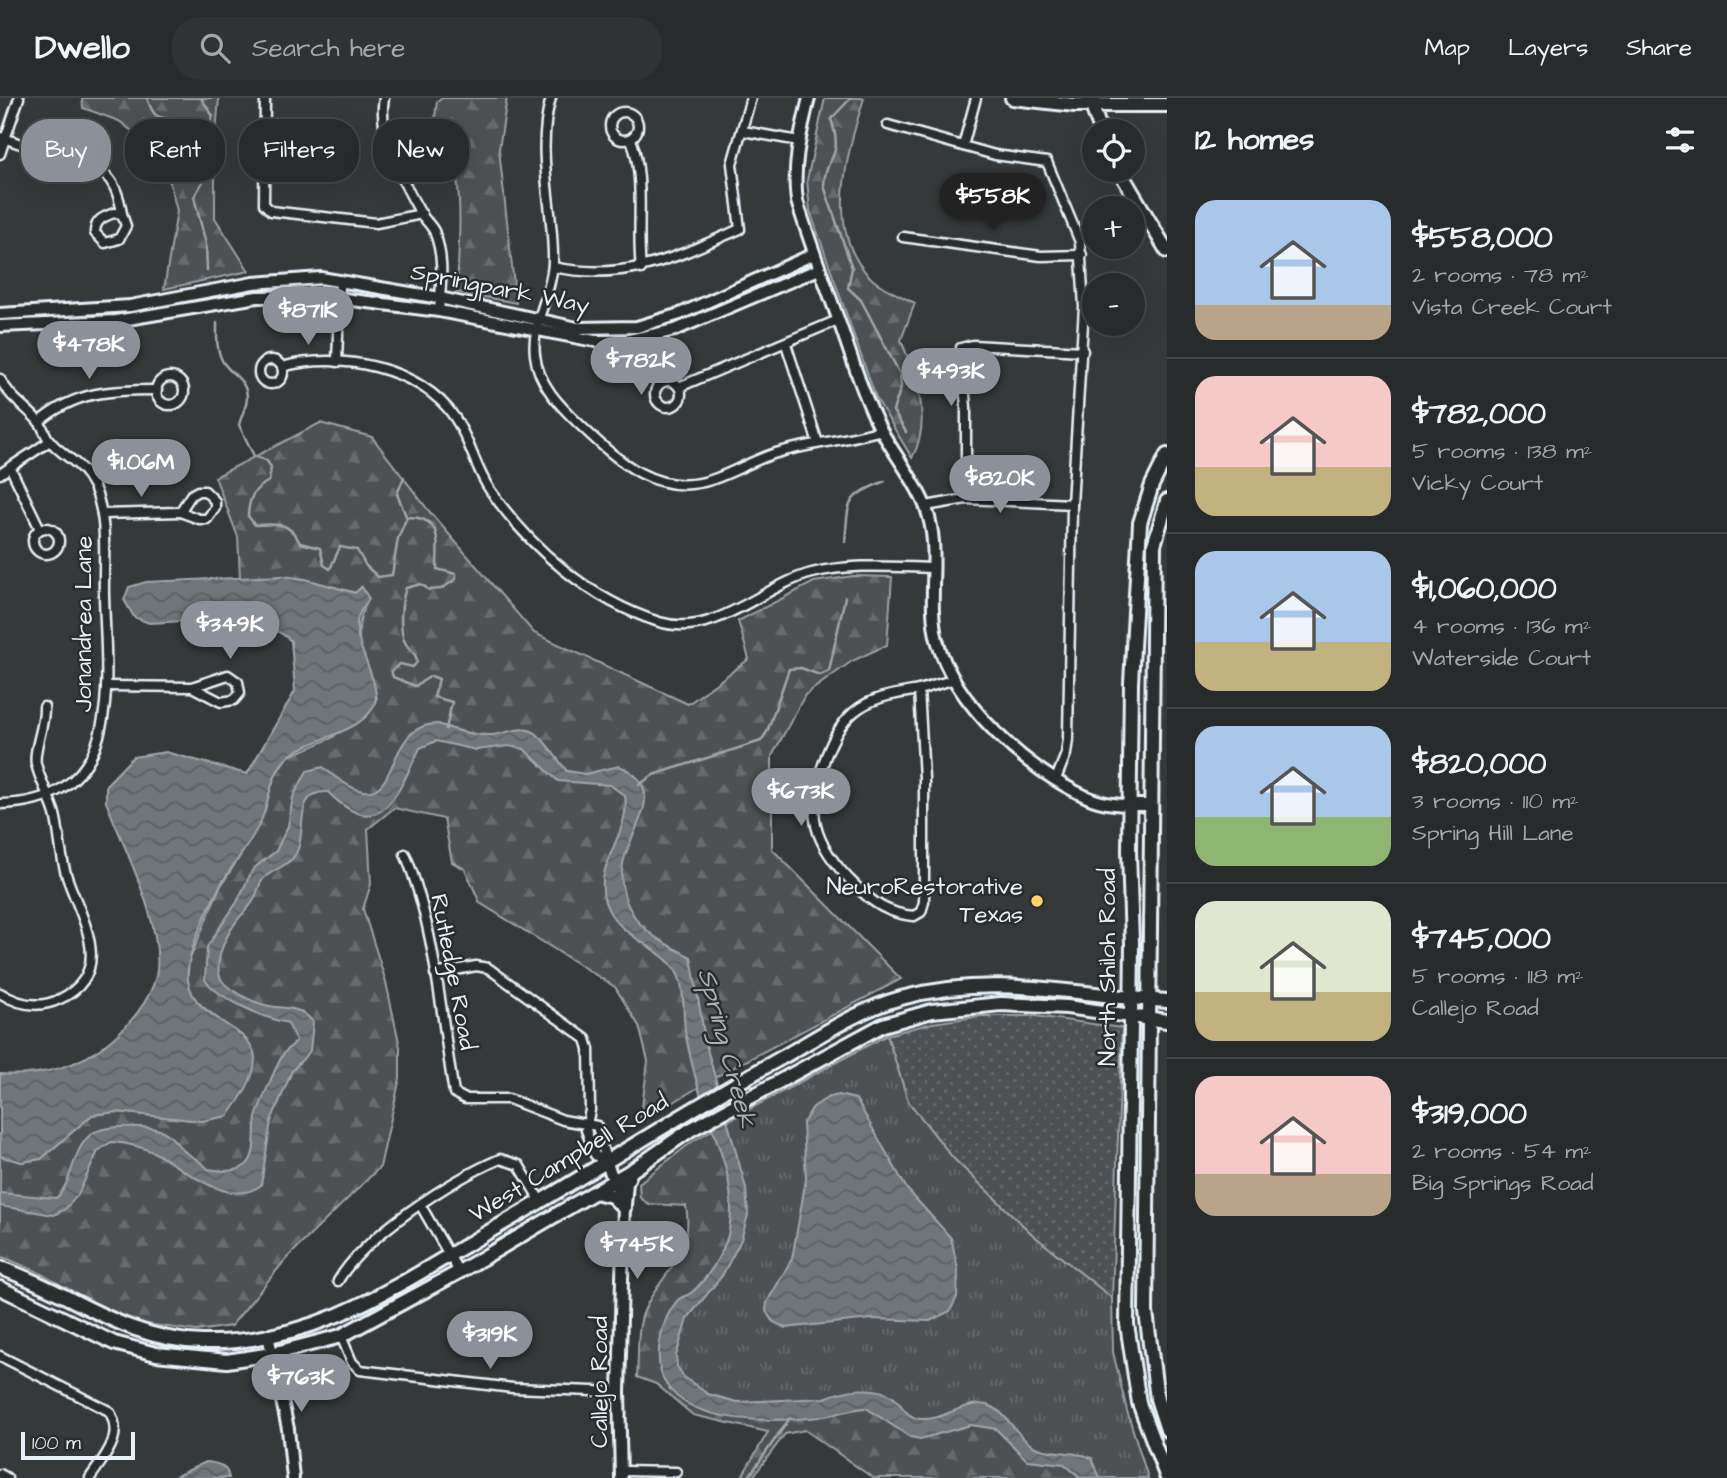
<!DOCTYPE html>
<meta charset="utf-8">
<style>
body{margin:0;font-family:"Architects Daughter",sans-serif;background:#303334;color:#f1f3f6;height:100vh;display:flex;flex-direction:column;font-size:26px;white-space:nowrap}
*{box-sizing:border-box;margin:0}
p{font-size:23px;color:#a5a7a9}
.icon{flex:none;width:38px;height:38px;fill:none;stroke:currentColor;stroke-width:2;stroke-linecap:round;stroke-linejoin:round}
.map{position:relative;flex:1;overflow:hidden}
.panel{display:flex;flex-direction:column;background:#282b2c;width:560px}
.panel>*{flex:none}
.top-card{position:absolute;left:21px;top:21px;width:665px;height:63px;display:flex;gap:14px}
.controls{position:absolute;left:1082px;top:21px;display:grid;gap:14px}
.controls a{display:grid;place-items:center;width:63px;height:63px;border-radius:50%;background:#282b2c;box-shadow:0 7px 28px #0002,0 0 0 2px #444748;font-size:35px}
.scale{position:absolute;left:21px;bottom:18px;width:114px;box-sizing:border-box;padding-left:7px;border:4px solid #e8f1f8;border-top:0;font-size:19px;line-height:24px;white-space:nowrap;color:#e8f1f8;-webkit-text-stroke:5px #2a2d2e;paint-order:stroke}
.price{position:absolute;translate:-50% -60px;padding:0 16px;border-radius:24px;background:#8c9099;color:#fff;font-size:23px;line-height:46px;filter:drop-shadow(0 2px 4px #0008)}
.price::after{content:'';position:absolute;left:50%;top:42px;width:21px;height:16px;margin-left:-10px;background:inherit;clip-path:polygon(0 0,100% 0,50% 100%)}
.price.selected{background:#222;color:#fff}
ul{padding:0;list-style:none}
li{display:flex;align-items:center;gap:21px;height:175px;padding:0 28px}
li+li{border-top:2px solid #444748}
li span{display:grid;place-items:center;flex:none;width:196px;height:140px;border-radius:21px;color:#555}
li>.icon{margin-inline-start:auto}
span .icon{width:84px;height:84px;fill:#fffc;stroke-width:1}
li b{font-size:30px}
h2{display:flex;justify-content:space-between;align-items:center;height:84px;padding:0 28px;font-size:30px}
.chip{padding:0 24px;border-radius:28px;background:#282b2c;box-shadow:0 7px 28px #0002,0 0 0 2px #444748;font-size:24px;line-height:63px}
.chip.selected{background:#8c9099;color:#fff}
header{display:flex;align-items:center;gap:42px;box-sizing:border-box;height:98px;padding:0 35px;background:#282b2c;border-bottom:2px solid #444748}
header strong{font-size:33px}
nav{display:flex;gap:38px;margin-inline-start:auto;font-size:24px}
.search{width:490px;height:63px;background:#303334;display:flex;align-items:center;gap:18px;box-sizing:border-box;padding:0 24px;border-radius:28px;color:#a5a7a9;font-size:26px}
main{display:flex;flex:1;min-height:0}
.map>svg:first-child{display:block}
.grass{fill:url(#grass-dots);stroke:#9aa1a5;stroke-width:2}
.forest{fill:url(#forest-firs);stroke:#9aa1a5;stroke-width:2}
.park{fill:url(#park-tufts);stroke:#9aa1a5;stroke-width:2}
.water{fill:url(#water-waves);stroke:#a0a7ac;stroke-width:2}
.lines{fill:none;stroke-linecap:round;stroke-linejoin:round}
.stream{stroke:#a0a7ac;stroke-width:2.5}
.minor-casing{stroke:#e8f1f8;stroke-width:13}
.tertiary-casing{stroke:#e8f1f8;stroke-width:16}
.secondary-casing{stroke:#e8f1f8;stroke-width:18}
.minor{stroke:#2a2d2e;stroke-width:8}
.tertiary{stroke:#2a2d2e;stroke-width:10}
.secondary{stroke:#2a2d2e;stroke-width:12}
.poi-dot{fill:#ffd166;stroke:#2a2d2e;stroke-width:2.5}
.labels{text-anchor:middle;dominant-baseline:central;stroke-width:5;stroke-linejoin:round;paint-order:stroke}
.street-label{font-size:24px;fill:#e8f1f8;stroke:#2a2d2e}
.poi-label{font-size:24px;fill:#e8f1f8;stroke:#2a2d2e;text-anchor:end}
.water-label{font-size:26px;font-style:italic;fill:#acb3b8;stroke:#2a2d2e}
</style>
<header>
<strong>Dwello</strong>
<div class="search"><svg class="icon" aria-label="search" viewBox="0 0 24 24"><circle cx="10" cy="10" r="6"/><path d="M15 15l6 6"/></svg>Search here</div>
<nav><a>Map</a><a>Layers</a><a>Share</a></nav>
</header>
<main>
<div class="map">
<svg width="1167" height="1380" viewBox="0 0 1167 1380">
<defs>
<pattern id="grass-dots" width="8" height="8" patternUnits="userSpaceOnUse" patternTransform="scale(1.75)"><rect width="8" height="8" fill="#4d5152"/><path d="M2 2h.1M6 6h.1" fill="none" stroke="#676a6c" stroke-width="1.8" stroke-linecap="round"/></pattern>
<pattern id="forest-firs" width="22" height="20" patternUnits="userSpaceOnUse" patternTransform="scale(1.75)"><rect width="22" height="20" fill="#4d5152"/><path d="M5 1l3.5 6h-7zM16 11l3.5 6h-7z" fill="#676a6c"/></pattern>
<pattern id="park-tufts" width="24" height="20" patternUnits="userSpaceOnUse" patternTransform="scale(1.75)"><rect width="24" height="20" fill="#4d5152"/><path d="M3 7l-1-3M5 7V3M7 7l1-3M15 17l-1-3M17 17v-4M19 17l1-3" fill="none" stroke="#676a6c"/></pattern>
<pattern id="water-waves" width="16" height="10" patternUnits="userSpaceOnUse" patternTransform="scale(1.75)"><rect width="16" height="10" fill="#707579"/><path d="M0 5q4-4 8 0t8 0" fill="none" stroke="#5b5e62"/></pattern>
</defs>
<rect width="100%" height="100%" fill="#35393a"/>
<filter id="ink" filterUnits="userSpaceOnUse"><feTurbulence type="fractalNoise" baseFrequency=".0143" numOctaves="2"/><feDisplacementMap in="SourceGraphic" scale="14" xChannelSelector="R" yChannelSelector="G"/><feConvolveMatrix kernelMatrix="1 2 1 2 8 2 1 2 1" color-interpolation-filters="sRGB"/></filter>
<g filter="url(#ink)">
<path class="grass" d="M982,918H1035L1122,930L1112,1200L1033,1137L954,1061L908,1003L887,937L932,925Z"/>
<g class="forest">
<path d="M82,0H219L215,45V120L249,173L164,191L177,113L163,57L119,23L83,10Z"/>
<path d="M442,0H507L499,51L516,205L457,194C458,157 462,117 457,80C452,49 429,45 437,4Z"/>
<path d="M825,0H864C847,55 823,135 872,181C884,191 901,198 915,205L901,242C916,279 933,322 912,360L876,300L810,113L807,82Z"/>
<path d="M320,325L372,339L429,413L534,535L688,606L749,561L738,523L814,484L853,478L892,479L887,547L852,563L805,597L772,658V751L901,881L719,977L640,1024L648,963L639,928L615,889L480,805L465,771L452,764L444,721L394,710L368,731L371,786L363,811L386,884L400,949V980L380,1069L286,1161L231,1228L197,1233L124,1223L36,1173L0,1158V1058L22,1064L41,1061L92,1017L116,1014L202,1023L250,946L193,901L187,885L189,863L219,791L249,744L277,674L287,659L332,640L377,600C366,564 347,535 369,501L361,489L356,495L305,481L240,480L238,439L215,379Z"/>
<path d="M722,1026L1133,1380H873L805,1332L785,1336L752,1380H741L768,1334L693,1317L656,1286L637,1279C639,1260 636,1231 644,1213C660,1174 695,1160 686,1108L649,1106L640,1100L639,1085L693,1043Z"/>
</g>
<path class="park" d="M887,937L908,1003L953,1060L1033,1137L1112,1200L1113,1254L1127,1313L1148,1380H1092L1090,1373L1018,1343L977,1318L925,1332L884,1306L806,1317L685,1295L667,1247L732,1147L739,1105L722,1026Z"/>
<g class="water">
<path d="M283,478L305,481L355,495L362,489L369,501C365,506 360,513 358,519C350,546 386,588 373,610C357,637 306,641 287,660C271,675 270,699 263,718C253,744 232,766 219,790C208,811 194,840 189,864C176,922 255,924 255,961C255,981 239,1003 228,1018L202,1023L116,1014L92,1017L41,1061L22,1064L0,1058V976C39,979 80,969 110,943C129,927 150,903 156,878C166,831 123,748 106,704V687L133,659L166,654L247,676L295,593L291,543C258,512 192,524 149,525L134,519L124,502L129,489L146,484Z"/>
<path d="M438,626C454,632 475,638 492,637C506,636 526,624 539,638C549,648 558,662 567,673L585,676L619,668C672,690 629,731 623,766C619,786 625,806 637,822C651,840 672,849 691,859L706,947L746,1090L748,1117L741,1142L722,1178L687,1221L676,1258L677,1268L684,1279L708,1296L737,1304L825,1300C842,1292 876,1286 893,1299C904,1308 905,1319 921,1321C944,1323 967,1300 990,1308C1007,1314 1017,1340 1033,1348C1050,1357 1074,1352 1092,1360L1100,1380H1081L1064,1366L1027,1362L996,1331L971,1327L920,1341L910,1339L866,1310C849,1311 835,1317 819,1319C776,1324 693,1328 666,1286C652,1264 660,1223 677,1203C680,1199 687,1198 691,1195C707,1182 725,1153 729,1133C737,1087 720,1052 705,1011C697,988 691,963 686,939C682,920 686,895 678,877C667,850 617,841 605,804C593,765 631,736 625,698L610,687L558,683L524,651L509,648L476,652L436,643L420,650C397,696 381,748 328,694C289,692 311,742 292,761C284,769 273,772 265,779C258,785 258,796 253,803C249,811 241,816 236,824C226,838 214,862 220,879C224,891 253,904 265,907C284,912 299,906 313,924L310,953L292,973L271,1023L261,1087C229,1112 182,1069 153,1054C140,1048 124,1045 111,1044L98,1053L78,1097L65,1111L54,1117L0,1108V1095L56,1100C73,1085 71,1055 89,1038C100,1026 148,1027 163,1033C171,1037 177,1046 183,1052C189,1058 199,1061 208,1071C220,1073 236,1075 246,1067C258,1057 253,1034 256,1020C259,1009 278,962 285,954C289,949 293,948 296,943L288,925C264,920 219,901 205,882L207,849L237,804L253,771L276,753L288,728L293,699L307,673L323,669C409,743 374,625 438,626Z"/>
<path d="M839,997L856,1001L907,1091L951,1140L958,1171L957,1199L950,1213L930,1223L871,1221L785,1230L772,1223L766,1213L767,1204L792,1161L806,1081L803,1025L813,1009L829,999Z"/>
<path d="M206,1364C217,1365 227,1367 229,1380H172Z"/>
</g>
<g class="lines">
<g class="stream">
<path d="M147,0C153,18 156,21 175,21L189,54"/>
<path d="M201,0L213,18L205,37L191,46L189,55L205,80L194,99L206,146L207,172"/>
<path d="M851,0L831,21C845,63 824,57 824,88L852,170L848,190L861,202L900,276L901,289L893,313L906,334"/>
<path d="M217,225C217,239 216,252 223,264C231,277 247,281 247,300C247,308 241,318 239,327L254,358L266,362L271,369L269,383C253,391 249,400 248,418L255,427C278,426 289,423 300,445L320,450L324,467L330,471L340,449L357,452L366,468L378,479L392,477L398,440L407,419C444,419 437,445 437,471L456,476V481L441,491L429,492L421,486L406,490C401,504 398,533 406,546C410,553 417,555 417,564L413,569L400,566L391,573L393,579L415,588L431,578L439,581L434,599L452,604L446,631"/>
<path d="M404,379L397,396L406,418"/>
<path d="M845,444C849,402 844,400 885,383"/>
<path d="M639,687L653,677L761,643L767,634L789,571L801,570L820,577L829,573L845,499"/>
<path d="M748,1380L790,1320"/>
</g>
<g class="minor-casing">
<g id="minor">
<path d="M265,0L264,106L271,113L376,125L422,116"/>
<path d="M384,0C377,38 403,84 421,116C425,122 431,127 434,133C445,160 441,185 439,213"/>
<path d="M551,0C535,55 554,109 553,164C552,196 531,225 535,257C538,286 560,308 580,327C618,363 658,401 714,381C734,374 752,363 773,356C808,345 846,343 881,332"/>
<circle cx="624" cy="28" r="14"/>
<path d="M888,27L995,57L1047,64L1080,144L1084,209L1072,406L1068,641L1066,656L1056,681"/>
<path d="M743,33L799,43"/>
<path d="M0,39C19,45 39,53 59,58C97,68 116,72 122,116"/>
<path d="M631,41C646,81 636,128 641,171"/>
<path d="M963,48L976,0"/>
<path d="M0,56L19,0"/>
<path d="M114,115L122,116L126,128L119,141L105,145L95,135C95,122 103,119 114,115Z"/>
<path d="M903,139L1041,158L1082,157"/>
<path d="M553,169C627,184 674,160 740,131L732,66L751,0"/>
<path d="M786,246L818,345"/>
<circle cx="271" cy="274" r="12"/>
<path d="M337,264L340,182"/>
<path d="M282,269C338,253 422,269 455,320C470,342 475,370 490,392C531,451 590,502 659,524C716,541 761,488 812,475C852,465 894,469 934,470"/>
<circle cx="170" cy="293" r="14"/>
<path d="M0,281C13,304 24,306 39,324C43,329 45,337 49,342C63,359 81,363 93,387C109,420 103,462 104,497C106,585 127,703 0,706"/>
<circle cx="668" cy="296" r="13"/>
<path d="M679,289L838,222"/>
<path d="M39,324C75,293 111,292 157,292"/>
<path d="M10,369L40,431"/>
<path d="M0,376L50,343"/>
<path d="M198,393H205L215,403V410L207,421H199L180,414L191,397Z"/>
<path d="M966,401V309L961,250L973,247L1083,253"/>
<path d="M926,408L966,401L1072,406"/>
<path d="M102,416L180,414"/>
<circle cx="46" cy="443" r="13"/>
<path d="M106,588L192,589L228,577L238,584L240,595L234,602L221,604L192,589"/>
<path d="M919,592L924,680V804L921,814L914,818C889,816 872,805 855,787C812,745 804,715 826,658C833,641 840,626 854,614C873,598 897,596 919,592Z"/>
<path d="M919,592L955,581"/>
<path d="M405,756C435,827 441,919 454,995L465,1001H509L563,1022L597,1028L607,1066"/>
<path d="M435,876L476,868L488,870L586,941L589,951L590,1012L586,1032L595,1057L606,1065"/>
<path d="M0,895C19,907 39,911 60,901C117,874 80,818 67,779C60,759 60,736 55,716C50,699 40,683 36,666C33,652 45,628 44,609"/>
<path d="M421,1108L459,1174"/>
<path d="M338,1183C365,1137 451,1082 500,1061L519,1067L541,1104"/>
<path d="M341,1238L352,1264L360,1272L513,1290L619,1294"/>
<path d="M0,1258L109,1313C125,1338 104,1359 90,1380"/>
<path d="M621,1373L676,1374"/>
<path d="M0,1376L7,1380"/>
</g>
</g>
<g class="tertiary-casing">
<g id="tertiary">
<path d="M809,0C801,34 792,68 797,103C810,146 826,187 841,229C853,263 864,300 881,332C895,358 916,383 926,410C942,453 926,499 937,542C954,606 1028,673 1087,699C1106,708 1129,707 1150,707"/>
<path d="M0,216L130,208L253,185L321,180L440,200L577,230L637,229L680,216L814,156"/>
<path d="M0,228L116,223L257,199L320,198L439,213L595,243H625L675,232L819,171"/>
<path d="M607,1066L624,1107L619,1294L621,1380"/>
<path d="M268,1237L288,1331L293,1380"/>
</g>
</g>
<g class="secondary-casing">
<g id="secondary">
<path d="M1012,0L1075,7H1167"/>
<path d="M1089,0L1101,33"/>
<path d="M1119,72L1167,153"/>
<path d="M1167,403L1154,447L1146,1214L1157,1301L1167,1332"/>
<path d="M595,1094L612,1098L624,1110"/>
<path d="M624,1107L626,1085L631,1073"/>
<path d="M0,1170C72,1194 121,1241 202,1244C314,1247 398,1187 490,1133C588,1077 682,1015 781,960C820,938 857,912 901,900C994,875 1074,897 1167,903"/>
<path d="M0,1190L114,1245L156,1256L227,1263L272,1256L341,1238L459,1174L634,1071L690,1032L883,927L932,913L1001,906L1067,909L1167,923"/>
<path d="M1167,1380L1139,1305L1127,1226L1132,846L1129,753L1131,585L1140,425L1152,387L1167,357"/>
</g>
</g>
<use href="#minor" class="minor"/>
<use href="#tertiary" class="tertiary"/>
<use href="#secondary" class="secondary"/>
</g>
</g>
<circle class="poi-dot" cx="1037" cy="803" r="7"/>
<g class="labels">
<g class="street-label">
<text transform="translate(500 191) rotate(11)">Springpark Way</text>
<text transform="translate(84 526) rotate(-90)">Jonandrea Lane</text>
<text transform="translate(1108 869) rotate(-90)">North Shiloh Road</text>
<text transform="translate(453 874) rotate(79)">Rutledge Road</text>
<text transform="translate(569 1060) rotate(-31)">West Campbell Road</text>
<text transform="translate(600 1284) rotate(-90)">Callejo Road</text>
</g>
<g class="poi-label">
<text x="1023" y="789">NeuroRestorative<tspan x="1023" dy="28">Texas</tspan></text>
</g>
<g class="water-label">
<text transform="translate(727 950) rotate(75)">Spring Creek</text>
</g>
</g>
</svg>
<div class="controls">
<a><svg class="icon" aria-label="locate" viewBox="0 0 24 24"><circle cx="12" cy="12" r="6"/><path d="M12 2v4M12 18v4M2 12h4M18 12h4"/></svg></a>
<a>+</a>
<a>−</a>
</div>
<div class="scale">100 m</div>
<b class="price selected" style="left:993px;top:135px">$558K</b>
<b class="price" style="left:308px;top:249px">$871K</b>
<b class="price" style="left:89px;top:283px">$478K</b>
<b class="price" style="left:641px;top:299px">$782K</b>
<b class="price" style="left:951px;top:310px">$493K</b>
<b class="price" style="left:141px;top:401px">$1.06M</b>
<b class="price" style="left:1000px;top:417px">$820K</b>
<b class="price" style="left:230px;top:563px">$349K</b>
<b class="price" style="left:801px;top:730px">$673K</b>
<b class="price" style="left:637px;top:1183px">$745K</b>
<b class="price" style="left:490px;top:1273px">$319K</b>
<b class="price" style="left:301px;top:1316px">$763K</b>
<div class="top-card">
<a class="chip selected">Buy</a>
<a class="chip">Rent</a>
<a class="chip">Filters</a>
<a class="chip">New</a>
</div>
</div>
<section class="panel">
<h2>12 homes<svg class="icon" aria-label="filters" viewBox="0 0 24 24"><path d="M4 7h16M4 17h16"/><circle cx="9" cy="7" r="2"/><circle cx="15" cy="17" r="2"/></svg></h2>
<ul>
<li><span style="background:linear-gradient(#a9c7e8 75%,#b9a48a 0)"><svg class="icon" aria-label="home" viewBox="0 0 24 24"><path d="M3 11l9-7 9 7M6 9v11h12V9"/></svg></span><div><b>$558,000</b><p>2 rooms · 78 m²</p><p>Vista Creek Court</p></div></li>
<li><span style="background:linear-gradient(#f6c9c9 65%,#c2b280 0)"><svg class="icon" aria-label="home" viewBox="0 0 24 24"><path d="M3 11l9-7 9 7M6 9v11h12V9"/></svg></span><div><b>$782,000</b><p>5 rooms · 138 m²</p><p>Vicky Court</p></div></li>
<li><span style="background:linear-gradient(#a9c7e8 65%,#c2b280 0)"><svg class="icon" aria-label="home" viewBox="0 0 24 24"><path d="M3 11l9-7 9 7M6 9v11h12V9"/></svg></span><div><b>$1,060,000</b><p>4 rooms · 136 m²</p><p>Waterside Court</p></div></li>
<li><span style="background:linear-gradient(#a9c7e8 65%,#8fb573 0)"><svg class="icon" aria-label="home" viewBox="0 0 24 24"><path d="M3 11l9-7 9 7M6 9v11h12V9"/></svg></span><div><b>$820,000</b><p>3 rooms · 110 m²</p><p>Spring Hill Lane</p></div></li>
<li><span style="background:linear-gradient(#dfe7d0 65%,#c2b280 0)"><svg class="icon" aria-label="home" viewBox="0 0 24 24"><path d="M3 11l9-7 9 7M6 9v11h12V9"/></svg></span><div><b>$745,000</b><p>5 rooms · 118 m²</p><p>Callejo Road</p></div></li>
<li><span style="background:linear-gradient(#f6c9c9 70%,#b9a48a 0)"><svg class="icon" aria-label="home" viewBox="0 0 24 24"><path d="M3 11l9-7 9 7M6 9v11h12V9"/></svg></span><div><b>$319,000</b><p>2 rooms · 54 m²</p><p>Big Springs Road</p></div></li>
</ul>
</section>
</main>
